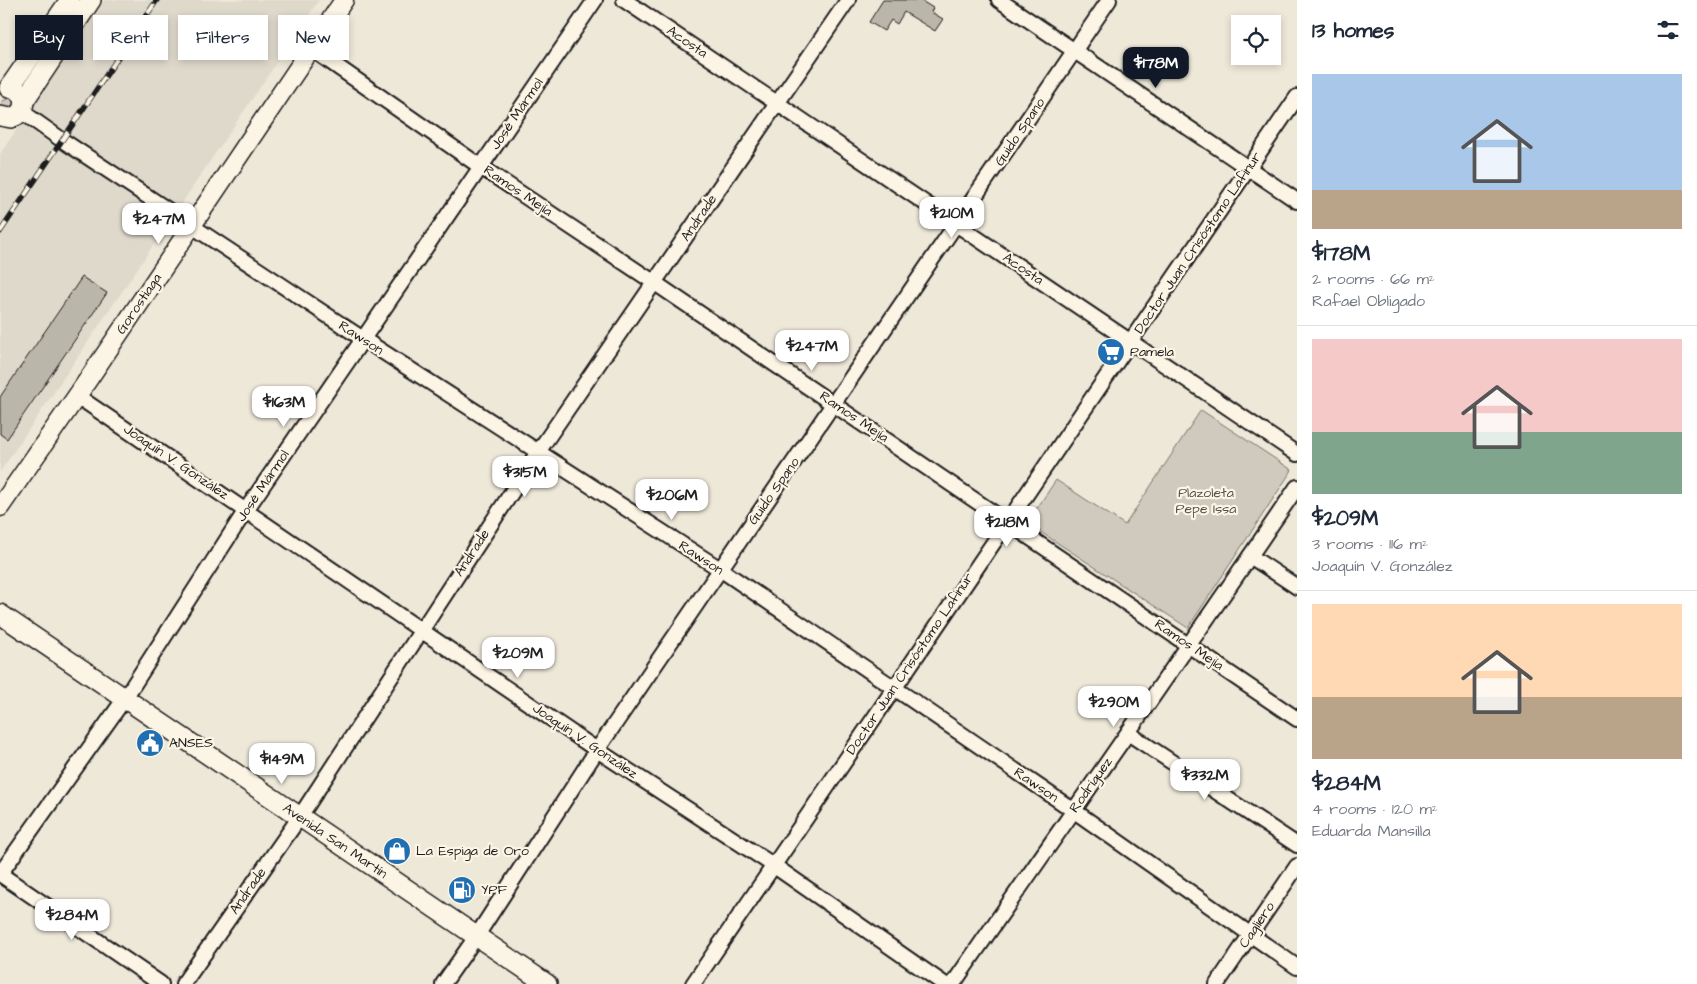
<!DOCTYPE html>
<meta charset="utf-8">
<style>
body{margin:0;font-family:"Architects Daughter",sans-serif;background:#f2f2f3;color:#1f2937;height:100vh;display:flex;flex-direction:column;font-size:19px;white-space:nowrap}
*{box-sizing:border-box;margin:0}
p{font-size:16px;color:#747a83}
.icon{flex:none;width:28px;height:28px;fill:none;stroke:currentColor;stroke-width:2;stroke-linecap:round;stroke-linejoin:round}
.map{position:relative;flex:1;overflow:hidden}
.sheet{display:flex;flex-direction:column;background:#fff;width:400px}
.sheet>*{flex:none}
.banner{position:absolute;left:15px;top:15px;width:475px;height:45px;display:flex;gap:10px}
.controls{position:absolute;left:1231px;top:15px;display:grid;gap:10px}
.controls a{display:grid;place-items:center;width:50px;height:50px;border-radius:0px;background:#fff;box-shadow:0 2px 8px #0003;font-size:25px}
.price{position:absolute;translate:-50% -42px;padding:0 11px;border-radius:10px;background:#fff;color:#222;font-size:16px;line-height:32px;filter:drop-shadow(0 1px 2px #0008)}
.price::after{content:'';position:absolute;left:50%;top:30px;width:15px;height:11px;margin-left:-8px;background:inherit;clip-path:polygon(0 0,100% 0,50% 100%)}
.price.active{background:#111827;color:#fff}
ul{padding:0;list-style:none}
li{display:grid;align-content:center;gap:10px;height:265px;padding:0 15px}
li+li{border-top:1px solid #e0e1e3}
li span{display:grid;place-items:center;height:155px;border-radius:0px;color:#555}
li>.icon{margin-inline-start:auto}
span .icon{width:90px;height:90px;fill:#fffc;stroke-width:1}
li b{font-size:21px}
h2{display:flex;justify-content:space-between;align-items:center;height:60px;padding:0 15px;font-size:21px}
.chip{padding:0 18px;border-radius:0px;background:#fff;box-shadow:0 2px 8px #0003;font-size:18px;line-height:45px}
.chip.active{background:#111827;color:#fff}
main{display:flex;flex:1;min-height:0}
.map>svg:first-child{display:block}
.built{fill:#ded9cb}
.green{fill:#cfcabd;stroke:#76736c}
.building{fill:#bab6aa;stroke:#1c1c1c}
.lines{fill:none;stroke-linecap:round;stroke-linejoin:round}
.minor-casing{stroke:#1c1c1c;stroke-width:18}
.tertiary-casing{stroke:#1c1c1c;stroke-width:21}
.secondary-casing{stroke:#1c1c1c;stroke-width:22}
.minor{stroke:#fcf5e5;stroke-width:14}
.tertiary{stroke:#fcf5e5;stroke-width:18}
.secondary{stroke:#fcf5e5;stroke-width:19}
.rail-casing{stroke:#1c1c1c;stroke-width:5.5}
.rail{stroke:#fcf5e5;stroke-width:4;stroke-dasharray:11;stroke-linecap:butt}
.labels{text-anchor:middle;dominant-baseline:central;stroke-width:4.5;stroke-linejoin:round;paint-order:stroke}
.street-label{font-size:14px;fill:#1c1c1c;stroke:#fcf5e5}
.poi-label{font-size:14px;fill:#1c1c1c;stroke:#fcf5e5;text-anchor:start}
.park-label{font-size:14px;fill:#52504c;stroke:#fcf5e5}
</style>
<main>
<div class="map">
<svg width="1297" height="984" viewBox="0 0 1297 984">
<rect width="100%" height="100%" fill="#eee8d9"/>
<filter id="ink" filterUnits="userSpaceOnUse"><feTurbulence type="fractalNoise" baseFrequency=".02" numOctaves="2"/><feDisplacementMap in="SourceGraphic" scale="10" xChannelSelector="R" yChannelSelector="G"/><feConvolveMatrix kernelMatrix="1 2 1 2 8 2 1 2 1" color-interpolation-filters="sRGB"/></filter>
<g filter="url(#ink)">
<path class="built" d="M104,0H319L0,472V154Z"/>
<g class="green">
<path d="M10,98L13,99L17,108L1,109L2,101Z"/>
<path d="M1201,410L1292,470L1188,628L1027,523L1056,480L1125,525Z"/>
</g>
<g class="building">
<path d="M883,0H920L933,8L931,12L943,19L935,31L904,12L897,24L891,20L884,31L869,22Z"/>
<path d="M82,277L107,293L7,439L0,434V397Z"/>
</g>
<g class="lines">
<g class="minor-casing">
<g id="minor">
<path d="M624,0L1297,454"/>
<path d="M999,0L1297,201"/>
<path d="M312,49L481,167L655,283L1297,719"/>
<path d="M21,111L62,140L363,339L720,569L1073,810L1297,967"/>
<path d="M77,396L597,750L773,865L944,984"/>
<path d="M1250,556L1297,587"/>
<path d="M1128,733L1297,845"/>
<path d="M0,874L125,698L246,510L595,0"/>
<path d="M0,874L161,984"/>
<path d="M183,984L299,818L538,452L848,0"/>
<path d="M443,984L476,937L597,750L1109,0"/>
<path d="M693,984L1297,97"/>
<path d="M953,984C1068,818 1184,654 1297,487"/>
<path d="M1217,984L1297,866"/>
</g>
</g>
<g class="tertiary-casing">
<path id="tertiary" d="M0,507L77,396L344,0"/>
</g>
<g class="secondary-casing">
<g id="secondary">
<path d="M9,88L70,0"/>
<path d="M24,101L91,0"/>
<path d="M0,116L11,118C24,114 28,101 18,91"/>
<path d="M0,614L547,984"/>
</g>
</g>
<use href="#minor" class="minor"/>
<use href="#tertiary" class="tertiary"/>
<use href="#secondary" class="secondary"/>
<g class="rail-casing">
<path id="rail" d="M0,232L157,0"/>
</g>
<use href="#rail" class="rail"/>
</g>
</g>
<defs>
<g id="supermarket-disc" transform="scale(1.4375)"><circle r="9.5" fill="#1f6fb2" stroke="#fcf5e5"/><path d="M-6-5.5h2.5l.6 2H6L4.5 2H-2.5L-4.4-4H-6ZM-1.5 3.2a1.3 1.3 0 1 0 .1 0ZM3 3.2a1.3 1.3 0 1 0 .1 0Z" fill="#fff"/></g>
<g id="civic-disc" transform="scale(1.4375)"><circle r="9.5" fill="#1f6fb2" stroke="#fcf5e5"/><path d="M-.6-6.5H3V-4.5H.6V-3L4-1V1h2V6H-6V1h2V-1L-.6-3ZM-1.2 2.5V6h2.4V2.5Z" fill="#fff"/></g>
<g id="shop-disc" transform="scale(1.4375)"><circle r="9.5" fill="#1f6fb2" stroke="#fcf5e5"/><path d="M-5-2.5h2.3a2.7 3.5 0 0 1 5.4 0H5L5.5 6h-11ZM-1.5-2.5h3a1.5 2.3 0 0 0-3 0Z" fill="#fff"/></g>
<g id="fuel-disc" transform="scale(1.4375)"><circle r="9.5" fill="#1f6fb2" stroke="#fcf5e5"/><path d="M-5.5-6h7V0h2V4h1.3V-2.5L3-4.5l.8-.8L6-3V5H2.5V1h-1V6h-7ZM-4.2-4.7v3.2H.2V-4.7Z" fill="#fff"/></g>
</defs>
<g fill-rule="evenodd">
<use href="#supermarket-disc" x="1111" y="352"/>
<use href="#civic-disc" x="150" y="743"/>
<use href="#shop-disc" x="397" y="851"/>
<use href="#fuel-disc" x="462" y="890"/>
</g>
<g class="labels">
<g class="street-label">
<text transform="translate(687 42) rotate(34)">Acosta</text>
<text transform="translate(517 114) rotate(-56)">José Mármol</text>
<text transform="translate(1020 132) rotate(-56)">Guido Spano</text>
<text transform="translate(518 191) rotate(34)">Ramos Mejía</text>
<text transform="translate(699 218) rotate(-56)">Andrade</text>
<text transform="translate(1198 243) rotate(-56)">Doctor Juan Crisóstomo Lafinur</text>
<text transform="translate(1023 269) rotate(34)">Acosta</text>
<text transform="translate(139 304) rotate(-56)">Gorostiaga</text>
<text transform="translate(361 338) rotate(33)">Rawson</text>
<text transform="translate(854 417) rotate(34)">Ramos Mejía</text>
<text transform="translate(176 462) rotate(34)">Joaquín V. González</text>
<text transform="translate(263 486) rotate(-56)">José Mármol</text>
<text transform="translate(774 491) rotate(-55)">Guido Spano</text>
<text transform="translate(472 553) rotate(-57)">Andrade</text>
<text transform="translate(701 558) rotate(33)">Rawson</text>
<text transform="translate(1189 645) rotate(34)">Ramos Mejía</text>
<text transform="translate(910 664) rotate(-56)">Doctor Juan Crisóstomo Lafinur</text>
<text transform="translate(585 741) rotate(34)">Joaquín V. González</text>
<text transform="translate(1036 785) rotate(34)">Rawson</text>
<text transform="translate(1091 785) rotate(-55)">Rodríguez</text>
<text transform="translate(335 841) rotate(34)">Avenida San Martín</text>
<text transform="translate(248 891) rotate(-55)">Andrade</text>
<text transform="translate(1257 925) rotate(-56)">Cagliero</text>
</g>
<g class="poi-label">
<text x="1130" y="352">Pamela</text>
<text x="169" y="743">ANSES</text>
<text x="416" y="851">La Espiga de Oro</text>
<text x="481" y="890">YPF</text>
</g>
<g class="park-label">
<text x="1206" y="493">Plazoleta<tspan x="1206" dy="16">Pepe Issa</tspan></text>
</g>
</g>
</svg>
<div class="controls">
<a><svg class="icon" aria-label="locate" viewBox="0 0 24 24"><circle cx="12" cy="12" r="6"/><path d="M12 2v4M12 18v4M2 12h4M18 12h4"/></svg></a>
</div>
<b class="price active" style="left:1156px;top:89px">$178M</b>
<b class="price" style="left:952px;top:239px">$210M</b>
<b class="price" style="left:159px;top:245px">$247M</b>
<b class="price" style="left:812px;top:372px">$247M</b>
<b class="price" style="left:284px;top:428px">$163M</b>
<b class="price" style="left:525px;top:498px">$315M</b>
<b class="price" style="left:672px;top:521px">$206M</b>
<b class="price" style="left:1007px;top:548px">$218M</b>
<b class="price" style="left:518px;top:679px">$209M</b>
<b class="price" style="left:1114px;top:728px">$290M</b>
<b class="price" style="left:282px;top:785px">$149M</b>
<b class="price" style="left:1205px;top:801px">$332M</b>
<b class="price" style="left:72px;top:941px">$284M</b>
<div class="banner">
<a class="chip active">Buy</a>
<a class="chip">Rent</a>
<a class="chip">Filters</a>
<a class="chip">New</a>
</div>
</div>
<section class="sheet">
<h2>13 homes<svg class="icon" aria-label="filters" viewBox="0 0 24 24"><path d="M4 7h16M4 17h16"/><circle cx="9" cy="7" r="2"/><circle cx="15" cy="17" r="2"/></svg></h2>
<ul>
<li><span style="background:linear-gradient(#a9c7e8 75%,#b9a48a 0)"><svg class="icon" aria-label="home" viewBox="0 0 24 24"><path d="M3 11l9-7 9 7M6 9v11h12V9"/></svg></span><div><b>$178M</b><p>2 rooms · 66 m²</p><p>Rafael Obligado</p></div></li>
<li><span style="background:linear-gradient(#f6c9c9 60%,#7fa58c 0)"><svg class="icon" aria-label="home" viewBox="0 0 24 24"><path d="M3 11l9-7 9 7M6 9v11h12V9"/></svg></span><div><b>$209M</b><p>3 rooms · 116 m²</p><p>Joaquín V. González</p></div></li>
<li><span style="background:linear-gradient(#ffd9b3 60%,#b9a48a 0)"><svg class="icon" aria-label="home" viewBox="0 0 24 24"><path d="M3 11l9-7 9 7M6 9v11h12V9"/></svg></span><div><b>$284M</b><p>4 rooms · 120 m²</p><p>Eduarda Mansilla</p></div></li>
</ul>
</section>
</main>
